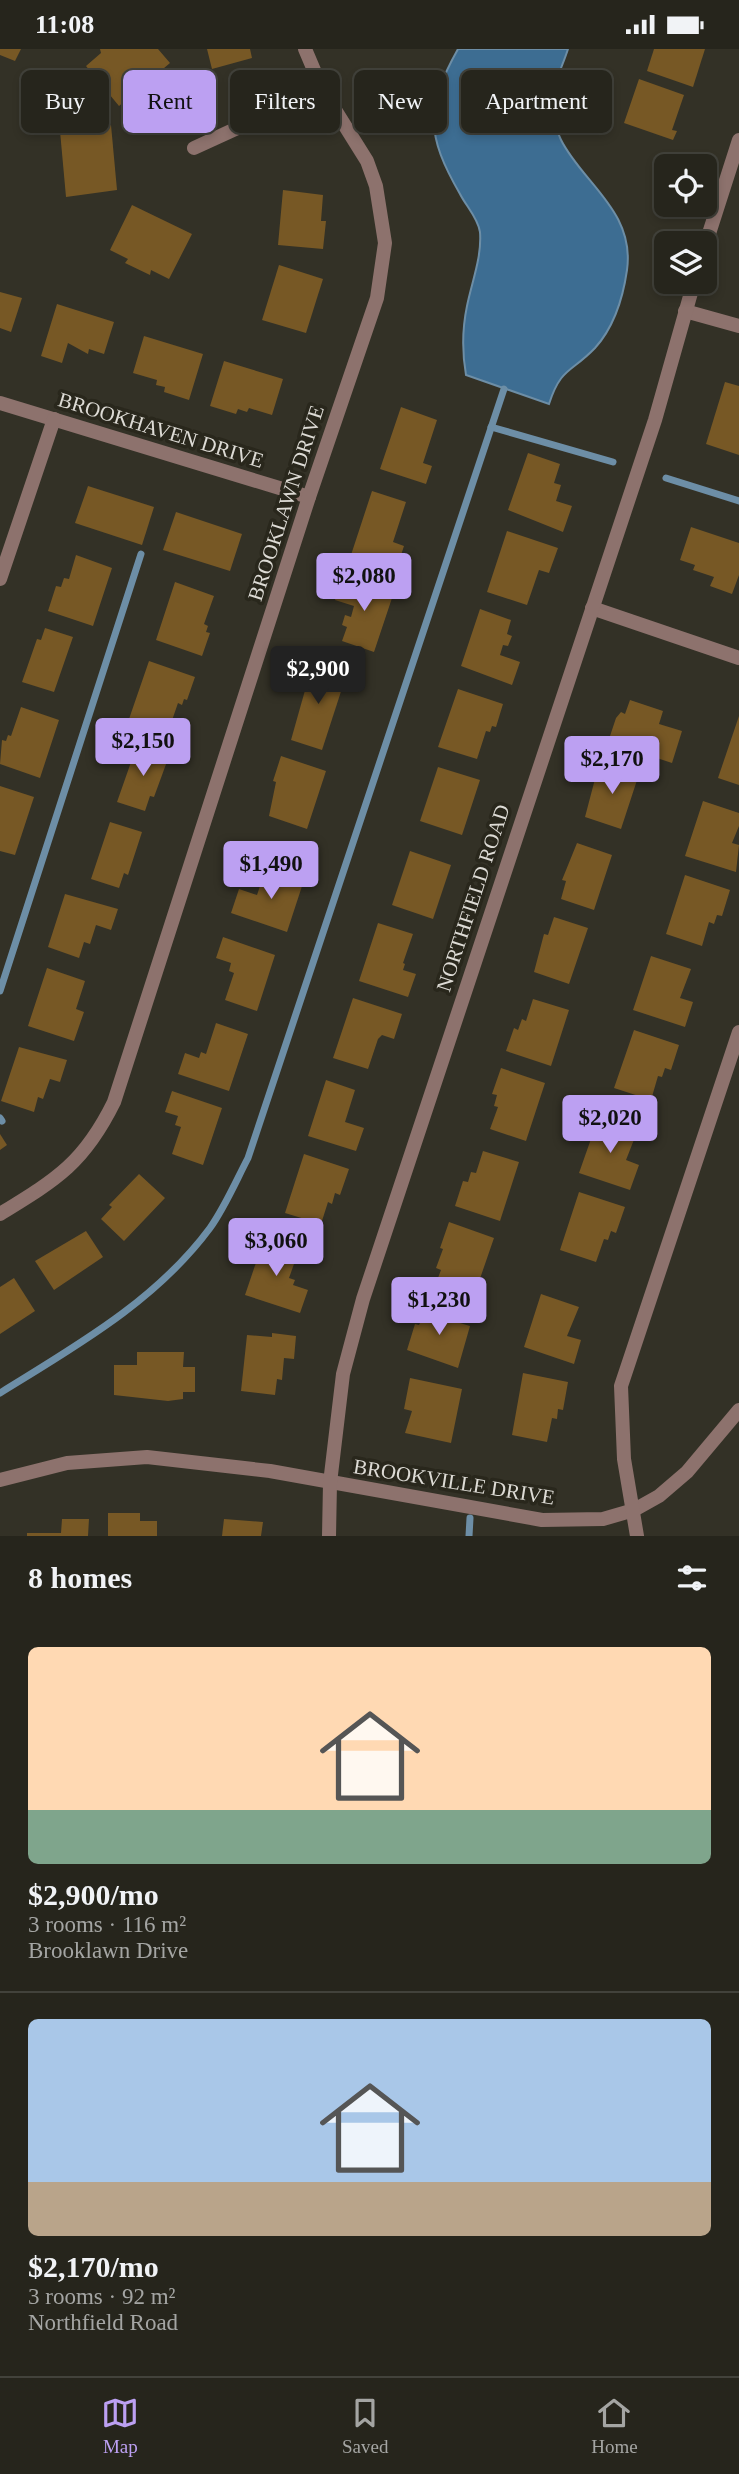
<!DOCTYPE html>
<meta charset="utf-8">
<style>
body{margin:0;font-family:Georgia,serif;background:#323129;color:#f1f3f6;height:100vh;display:flex;flex-direction:column;font-size:26px;white-space:nowrap}
*{box-sizing:border-box;margin:0}
p{font-size:23px;color:#a4a5a3}
.icon{flex:none;width:38px;height:38px;fill:none;stroke:currentColor;stroke-width:2;stroke-linecap:round;stroke-linejoin:round}
.map{position:relative;height:1487px;overflow:hidden}
.side{display:flex;flex-direction:column;background:#26251c;flex:1}
.side>*{flex:none}
.hud{position:absolute;left:21px;top:21px;width:698px;height:63px;display:flex;gap:14px}
.buttons{position:absolute;left:654px;top:105px;display:grid;gap:14px}
.buttons a{display:grid;place-items:center;width:63px;height:63px;border-radius:10px;background:#26251c;box-shadow:0 4px 10px #0003,0 0 0 2px #42423b;font-size:35px}
.price{position:absolute;translate:-50% -60px;padding:0 16px;border-radius:7px;background:#bca0f2;color:#111;font-size:23px;line-height:46px;filter:drop-shadow(0 2px 4px #0008)}
.price::after{content:'';position:absolute;left:50%;top:42px;width:21px;height:16px;margin-left:-10px;background:inherit;clip-path:polygon(0 0,100% 0,50% 100%)}
.price.active{background:#222;color:#fff}
ul{padding:0;list-style:none}
li{display:grid;align-content:center;gap:14px;height:371px;padding:0 28px}
li+li{border-top:2px solid #42423b}
li span{display:grid;place-items:center;height:217px;border-radius:10px;color:#555}
li>.icon{margin-inline-start:auto}
span .icon{width:126px;height:126px;fill:#fffc;stroke-width:1}
li b{font-size:30px}
h2{display:flex;justify-content:space-between;align-items:center;height:84px;padding:0 28px;font-size:30px}
.chip{padding:0 24px;border-radius:10px;background:#26251c;box-shadow:0 4px 10px #0003,0 0 0 2px #42423b;font-size:24px;line-height:63px}
.chip.active{background:#bca0f2;color:#111}
.status{display:flex;justify-content:space-between;align-items:center;height:49px;padding:0 35px;background:#26251c;direction:ltr}
.status svg{height:19px;fill:currentColor}
.dock{display:flex;justify-content:space-around;align-items:center;height:98px;border-top:2px solid #42423b;background:#26251c;font-size:19px;color:#a4a5a3}
.dock a{display:grid;justify-items:center;gap:4px}
.dock .active{color:#bca0f2}
.map>svg:first-child{display:block}
.water{fill:#3d6d92;stroke:#6d8ea6;stroke-width:2}
.lines{fill:none;stroke-linecap:round;stroke-linejoin:round}
.stream{stroke:#6d8ea6;stroke-width:7}
.building{fill:#775825}
.street{stroke:#8d726d;stroke-width:14}
.labels{text-anchor:middle;dominant-baseline:central;stroke-width:7;stroke-linejoin:round;paint-order:stroke}
.street-label{font-size:21px;fill:#dddbd5;stroke:#29271c}
</style>
<div class="status"><b>11:08</b><svg viewBox="0 0 49 12"><path d="M0 12V9h3v3zM5 12V6h3v6zM10 12V3h3v9zM15 12V0h3v12zM26 1h20v11H26zM47 4h2v5h-2z"/></svg></div>
<div class="map">
<svg width="739" height="1487" viewBox="0 0 739 1487">
<rect width="100%" height="100%" fill="#333126"/>
<path class="water" d="M458,0H568C564,13 557,27 554,40C539,118 638,142 627,221C623,249 614,278 595,299C571,324 561,318 549,355L466,326C462,303 462,281 467,257C472,232 482,208 480,183C478,169 466,157 460,145C426,86 425,59 458,0Z"/>
<g class="lines">
<g class="stream">
<path d="M491,378L613,413"/>
<path d="M666,429L739,452"/>
<path d="M0,942L141,505"/>
<path d="M0,1069L2,1072"/>
<path d="M0,1344C76,1297 156,1252 210,1179C225,1158 236,1132 248,1109L504,340"/>
<path d="M469,1487L470,1469"/>
</g>
</g>
<g class="building">
<path d="M0,0H21L15,12L0,6Z"/>
<path d="M100,0H158L170,14L119,57L86,17L101,4Z"/>
<path d="M207,0H250L252,9L212,20Z"/>
<path d="M654,0H705L693,38L647,22Z"/>
<path d="M639,30L684,46L672,81L677,82L673,91L624,74Z"/>
<path d="M111,76L117,141L66,148L60,82Z"/>
<path d="M283,141L323,146L321,172H326L323,200L278,196Z"/>
<path d="M132,156L192,185L169,230L151,221L150,226L125,214L128,210L110,201Z"/>
<path d="M279,216L323,230L306,284L262,271Z"/>
<path d="M0,243L22,249L11,283L0,279Z"/>
<path d="M57,255L114,273L104,305L89,300L88,305L68,294L62,314L41,307Z"/>
<path d="M144,287L203,305L189,351L164,343L165,338L156,336L157,331L133,324Z"/>
<path d="M224,312L283,330L272,366L249,359L247,363L238,360L236,365L210,357Z"/>
<path d="M725,333L739,337V406L706,395Z"/>
<path d="M401,358L437,371L423,414L432,417L426,435L380,420Z"/>
<path d="M528,404L560,415L554,434L561,436L556,452L572,457L563,483L508,461Z"/>
<path d="M88,437L154,458L142,496L75,474Z"/>
<path d="M372,442L406,453L393,493L404,497L396,521L351,506Z"/>
<path d="M176,463L242,485L230,522L163,501Z"/>
<path d="M691,478L739,494V526L732,545L710,537L714,528L693,521L695,516L680,511Z"/>
<path d="M507,482L558,499L549,524L539,521L527,556L487,543Z"/>
<path d="M76,506L112,519L93,577L48,562L56,537L61,538L64,529L69,530Z"/>
<path d="M343,527L393,546L374,603L342,592L347,578L342,576L345,566L351,568L354,557L335,551Z"/>
<path d="M175,533L214,547L204,575L208,577L206,583L210,584L202,607L156,591Z"/>
<path d="M480,560L511,571L507,585L512,587L508,597L503,596L500,606L520,613L512,636L461,617Z"/>
<path d="M45,579L73,588L54,643L22,633L37,590L41,591Z"/>
<path d="M149,612L195,628L187,651L184,650L182,656L178,654L168,683L129,670Z"/>
<path d="M313,613L347,624L322,701L291,691Z"/>
<path d="M458,640L503,655L496,678L492,677L490,683L486,682L477,710L438,698Z"/>
<path d="M630,651L663,662L659,675L682,682L672,714L608,693L616,669L621,663L625,665Z"/>
<path d="M21,658L59,671L40,729L0,715L2,691L6,692L8,686L11,687Z"/>
<path d="M739,667V736L718,729Z"/>
<path d="M137,696L169,707L154,748L150,747L145,762L117,753Z"/>
<path d="M281,707L326,722L307,780L269,767L276,733L273,732Z"/>
<path d="M606,714L639,725L621,780L585,768L595,730L600,731Z"/>
<path d="M438,718L480,731L462,786L420,772Z"/>
<path d="M0,737L34,748L15,806L0,802Z"/>
<path d="M703,752L739,764V777L732,794L739,796L736,823L685,807Z"/>
<path d="M110,773L142,783L128,826L124,824L119,839L91,830Z"/>
<path d="M577,794L612,806L594,861L561,850L566,832L562,831Z"/>
<path d="M410,802L451,816L433,870L392,856Z"/>
<path d="M266,819L304,831L287,883L231,864L239,840L257,846Z"/>
<path d="M685,826L730,841L722,867L717,866L714,875L709,873L702,897L666,885Z"/>
<path d="M65,845L118,860L111,881L96,876L90,895L84,893L79,909L48,898Z"/>
<path d="M554,868L588,879L569,935L534,923L544,885L548,886Z"/>
<path d="M378,874L413,885L403,914L405,915L403,921L416,925L408,948L359,932Z"/>
<path d="M223,888L275,906L257,962L225,951L234,924L229,922L231,914L216,909Z"/>
<path d="M651,907L691,920L680,949L693,953L685,978L633,961Z"/>
<path d="M47,919L85,932L76,960L84,963L74,992L28,977Z"/>
<path d="M353,949L402,965L394,990L382,986L378,990L368,1020L333,1009Z"/>
<path d="M533,950L569,961L551,1017L506,1002L514,979L518,981L522,970L526,972Z"/>
<path d="M216,974L248,985L229,1042L178,1025L185,1004L199,1009L201,1003L206,1005Z"/>
<path d="M634,981L679,996L671,1021L665,1019L662,1028L658,1027L651,1051L614,1039Z"/>
<path d="M19,998L67,1011L60,1033L50,1030L43,1050L38,1048L34,1063L1,1052Z"/>
<path d="M501,1019L545,1034L526,1092L490,1080L498,1058L494,1057L497,1046L492,1045Z"/>
<path d="M326,1031L355,1041L345,1073L364,1079L356,1102L308,1087Z"/>
<path d="M172,1042L222,1059L203,1116L172,1105L181,1078L175,1076L178,1067L165,1063Z"/>
<path d="M598,1070L637,1083L626,1111L639,1116L630,1141L579,1124Z"/>
<path d="M0,1085L7,1096L0,1101Z"/>
<path d="M483,1102L519,1113L500,1172L455,1157L463,1132L468,1133L471,1123L476,1124Z"/>
<path d="M304,1105L349,1120L340,1146L335,1144L332,1155L328,1153L321,1175L285,1164Z"/>
<path d="M139,1125L165,1149L124,1192L101,1170L112,1158L109,1156Z"/>
<path d="M579,1143L625,1158L616,1184L611,1182L608,1191L604,1190L596,1213L560,1201Z"/>
<path d="M449,1173L494,1189L474,1247L436,1234L441,1221L436,1219L443,1200L440,1199Z"/>
<path d="M86,1182L103,1208L54,1241L35,1212Z"/>
<path d="M264,1190L299,1201L289,1229L295,1231L293,1236L308,1241L300,1264L245,1246Z"/>
<path d="M14,1229L35,1262L0,1285V1238Z"/>
<path d="M541,1245L579,1258L567,1287L581,1291L574,1315L524,1298Z"/>
<path d="M422,1257L454,1266L453,1272L470,1277L458,1319L407,1301L415,1275L419,1276L421,1272L418,1271Z"/>
<path d="M272,1284L296,1287L294,1310L284,1309L282,1331L277,1330L275,1346L241,1342L247,1286L272,1288Z"/>
<path d="M137,1303H184L183,1318H195V1343H183V1350L168,1352L114,1346V1316H137Z"/>
<path d="M523,1324L568,1333L563,1361L558,1360L557,1370L552,1369L547,1393L512,1386Z"/>
<path d="M410,1329L462,1340L451,1394L405,1384L412,1362L404,1360Z"/>
<path d="M108,1464H140V1472H157V1487H108Z"/>
<path d="M62,1470H89L88,1487H27V1484H61Z"/>
<path d="M224,1470L263,1473L261,1487H222Z"/>
</g>
<g class="lines">
<g class="street">
<path d="M194,99L322,40"/>
<path d="M705,197L739,91"/>
<path d="M685,262L739,277"/>
<path d="M0,354L309,448"/>
<path d="M0,530L54,370"/>
<path d="M592,559L739,609"/>
<path d="M0,1165C57,1130 84,1114 114,1053L309,448L377,249L385,194L376,137L367,112L322,40L305,0"/>
<path d="M0,1431L67,1414L147,1408L270,1422L542,1471L603,1470L634,1461L659,1447L687,1423L739,1361"/>
<path d="M329,1487L330,1434L343,1325L363,1250L655,371L694,233"/>
<path d="M637,1487L624,1410L621,1337L739,983"/>
</g>
</g>
<g class="labels">
<g class="street-label">
<text transform="translate(161 381) rotate(17)">BROOKHAVEN DRIVE</text>
<text transform="translate(286 454) rotate(-72)">BROOKLAWN DRIVE</text>
<text transform="translate(473 849) rotate(-72)">NORTHFIELD ROAD</text>
<text transform="translate(454 1433) rotate(9)">BROOKVILLE DRIVE</text>
</g>
</g>
</svg>
<div class="buttons">
<a><svg class="icon" aria-label="locate" viewBox="0 0 24 24"><circle cx="12" cy="12" r="6"/><path d="M12 2v4M12 18v4M2 12h4M18 12h4"/></svg></a>
<a><svg class="icon" aria-label="layers" viewBox="0 0 24 24"><path d="M12 4l9 5-9 5-9-5zM3 14l9 5 9-5"/></svg></a>
</div>
<b class="price" style="left:364px;top:564px">$2,080</b>
<b class="price active" style="left:318px;top:657px">$2,900</b>
<b class="price" style="left:143px;top:729px">$2,150</b>
<b class="price" style="left:612px;top:747px">$2,170</b>
<b class="price" style="left:271px;top:852px">$1,490</b>
<b class="price" style="left:610px;top:1106px">$2,020</b>
<b class="price" style="left:276px;top:1229px">$3,060</b>
<b class="price" style="left:439px;top:1288px">$1,230</b>
<div class="hud">
<a class="chip">Buy</a>
<a class="chip active">Rent</a>
<a class="chip">Filters</a>
<a class="chip">New</a>
<a class="chip">Apartment</a>
</div>
</div>
<section class="side">
<h2>8 homes<svg class="icon" aria-label="filters" viewBox="0 0 24 24"><path d="M4 7h16M4 17h16"/><circle cx="9" cy="7" r="2"/><circle cx="15" cy="17" r="2"/></svg></h2>
<ul>
<li><span style="background:linear-gradient(#ffd9b3 75%,#7fa58c 0)"><svg class="icon" aria-label="home" viewBox="0 0 24 24"><path d="M3 11l9-7 9 7M6 9v11h12V9"/></svg></span><div><b>$2,900/mo</b><p>3 rooms · 116 m²</p><p>Brooklawn Drive</p></div></li>
<li><span style="background:linear-gradient(#a9c7e8 75%,#b9a48a 0)"><svg class="icon" aria-label="home" viewBox="0 0 24 24"><path d="M3 11l9-7 9 7M6 9v11h12V9"/></svg></span><div><b>$2,170/mo</b><p>3 rooms · 92 m²</p><p>Northfield Road</p></div></li>
</ul>
</section>
<nav class="dock">
<a class="active"><svg class="icon" aria-label="map" viewBox="0 0 24 24"><path d="M3 6l6-2 6 2 6-2v14l-6 2-6-2-6 2zM9 4v14M15 6v14"/></svg>Map</a>
<a><svg class="icon" aria-label="saved" viewBox="0 0 24 24"><path d="M7 4h10v16l-5-4-5 4z"/></svg>Saved</a>
<a><svg class="icon" aria-label="home" viewBox="0 0 24 24"><path d="M3 11l9-7 9 7M6 9v11h12V9"/></svg>Home</a>
</nav>
